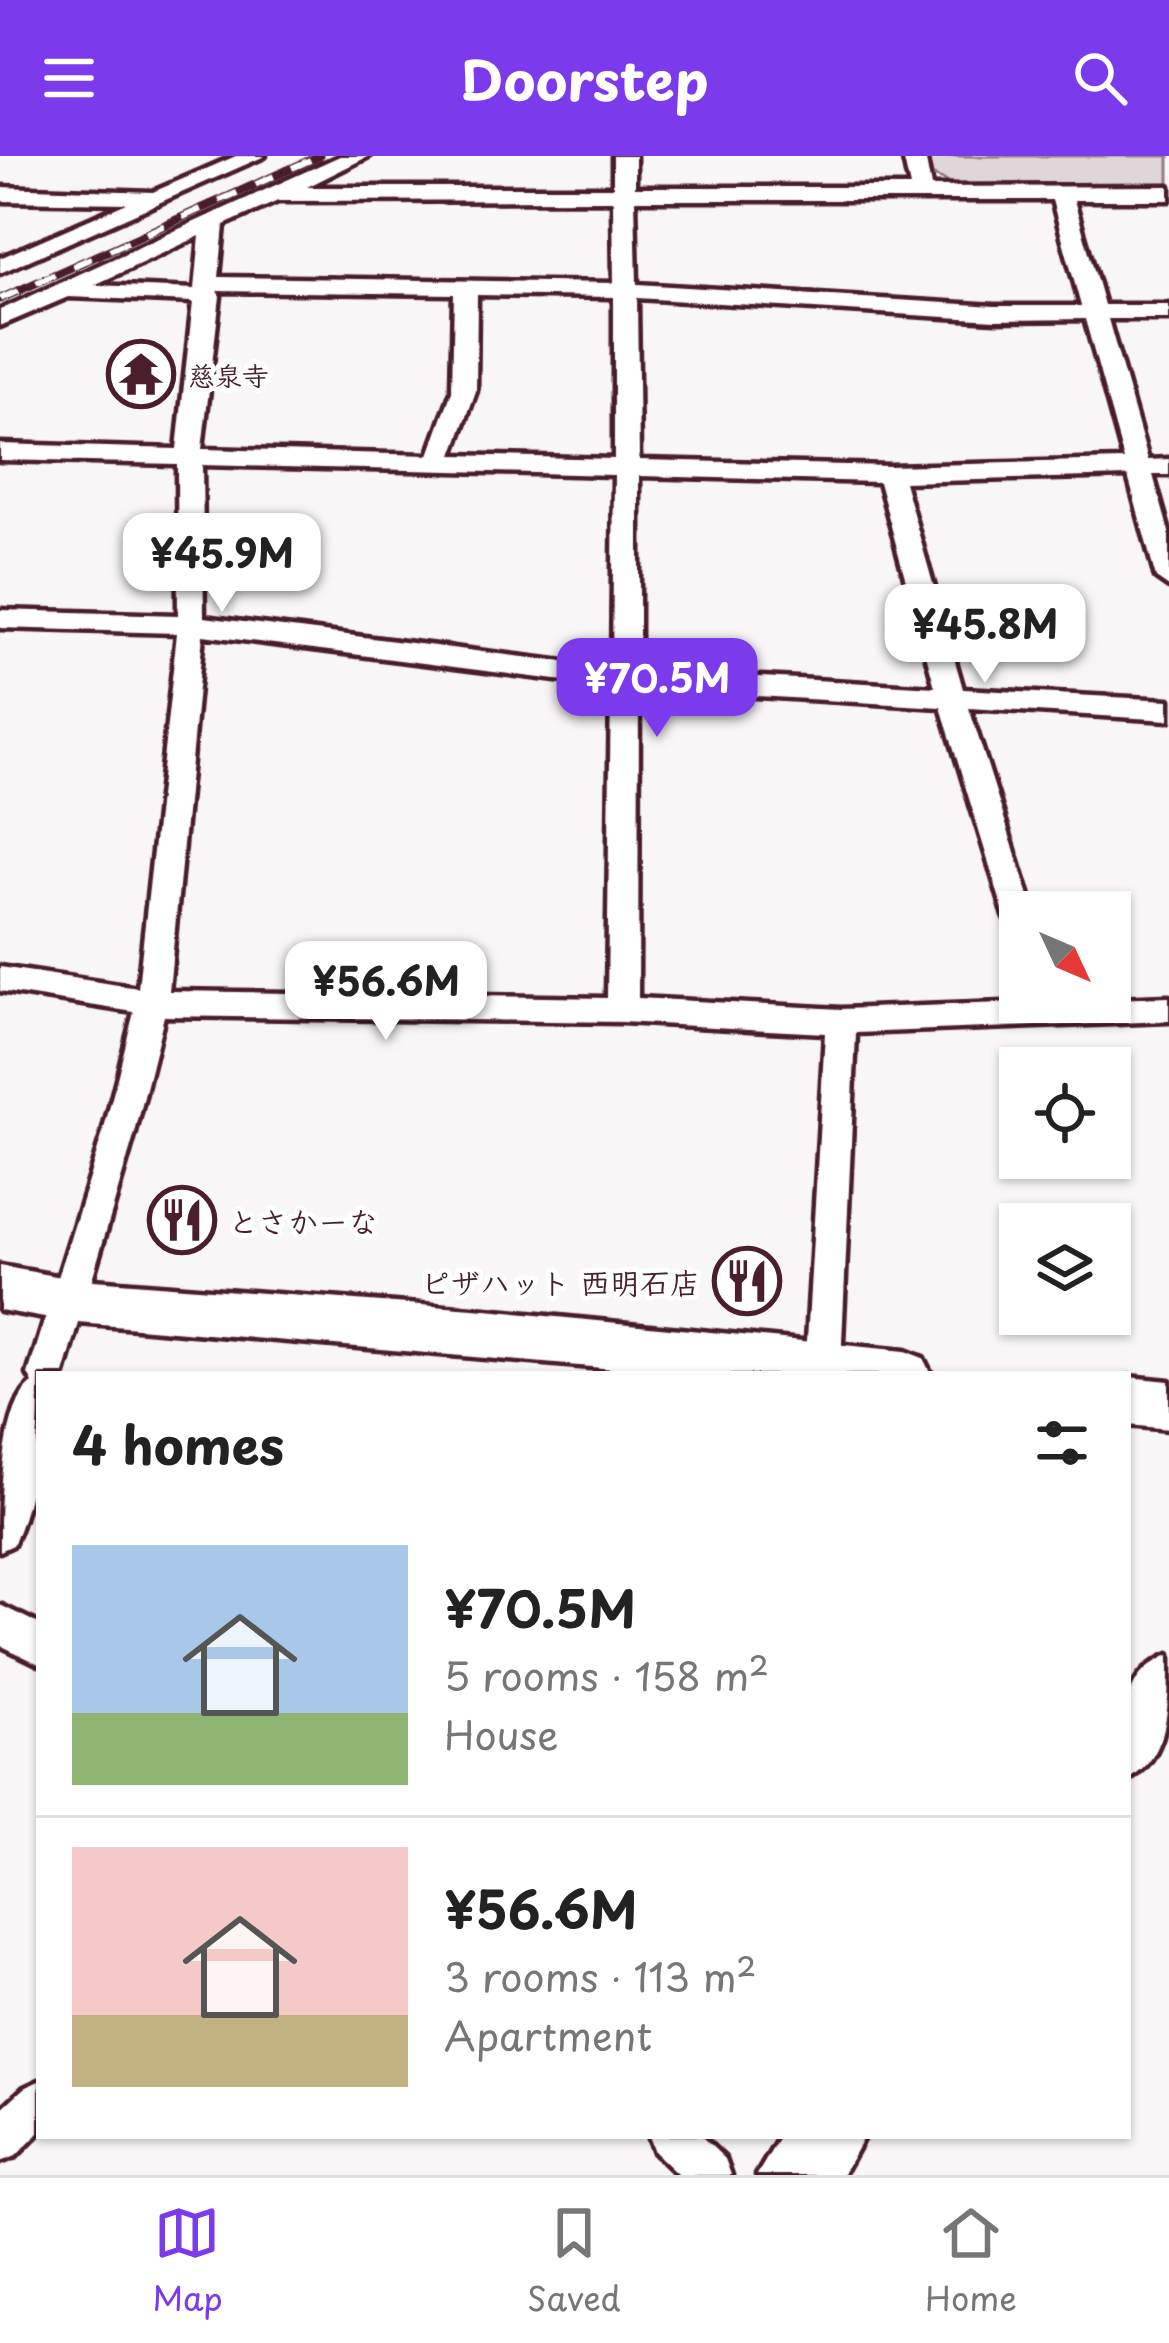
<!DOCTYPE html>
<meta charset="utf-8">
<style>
body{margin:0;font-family:"Playpen Sans","Klee One",sans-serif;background:#f2f2f2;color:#222;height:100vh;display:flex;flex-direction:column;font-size:45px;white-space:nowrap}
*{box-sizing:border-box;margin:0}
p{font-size:39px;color:#767676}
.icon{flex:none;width:66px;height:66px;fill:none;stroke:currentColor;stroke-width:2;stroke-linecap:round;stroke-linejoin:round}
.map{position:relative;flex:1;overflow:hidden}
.panel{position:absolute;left:36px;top:1215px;width:1095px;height:768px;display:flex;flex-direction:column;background:#fff;border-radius:0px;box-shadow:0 3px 9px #0004}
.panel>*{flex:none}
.needle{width:78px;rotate:134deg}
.tools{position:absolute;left:999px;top:735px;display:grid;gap:24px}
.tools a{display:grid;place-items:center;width:132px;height:132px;border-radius:0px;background:#fff;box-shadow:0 3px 9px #0004;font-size:60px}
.price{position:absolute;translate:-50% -102px;padding:0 27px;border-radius:24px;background:#fff;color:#222;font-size:39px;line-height:78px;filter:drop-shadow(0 3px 6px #0008)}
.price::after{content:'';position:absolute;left:50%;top:72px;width:36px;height:27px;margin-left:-18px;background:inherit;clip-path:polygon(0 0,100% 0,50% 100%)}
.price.selected{background:#7c3aed;color:#fff}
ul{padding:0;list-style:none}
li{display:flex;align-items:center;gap:36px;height:300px;padding:0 36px}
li+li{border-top:3px solid #e0e0e0}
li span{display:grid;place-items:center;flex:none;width:336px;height:240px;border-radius:0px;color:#555}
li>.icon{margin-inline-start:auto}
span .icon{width:144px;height:144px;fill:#fffc;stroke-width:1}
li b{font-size:51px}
h2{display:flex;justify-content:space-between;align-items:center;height:144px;padding:0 36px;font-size:51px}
header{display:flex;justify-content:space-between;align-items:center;height:156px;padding:0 36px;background:#7c3aed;color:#fff;font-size:54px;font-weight:700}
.menu{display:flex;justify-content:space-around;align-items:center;height:168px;border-top:3px solid #e0e0e0;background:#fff;font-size:33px;color:#767676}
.menu a{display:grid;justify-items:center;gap:6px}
.menu .selected{color:#7c3aed}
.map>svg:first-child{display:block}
.green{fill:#ded6d9;stroke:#947a82;stroke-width:3}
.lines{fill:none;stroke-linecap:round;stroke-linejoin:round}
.street-casing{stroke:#4a1f2b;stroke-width:9}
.secondary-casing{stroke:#4a1f2b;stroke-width:9}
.primary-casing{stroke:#4a1f2b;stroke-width:9}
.street{fill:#fff;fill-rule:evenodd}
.secondary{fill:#fff;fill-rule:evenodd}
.primary{fill:#fff;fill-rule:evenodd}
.rail-casing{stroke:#4a1f2b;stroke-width:9}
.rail{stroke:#fff;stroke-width:6;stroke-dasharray:20;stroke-linecap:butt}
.labels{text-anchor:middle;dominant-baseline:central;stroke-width:10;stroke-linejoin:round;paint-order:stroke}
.far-poi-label{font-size:27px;font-weight:bold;fill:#4a1f2b;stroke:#fff;text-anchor:start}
.poi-label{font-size:30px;font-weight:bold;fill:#4a1f2b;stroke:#fff;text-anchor:start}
</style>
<header><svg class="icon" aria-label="menu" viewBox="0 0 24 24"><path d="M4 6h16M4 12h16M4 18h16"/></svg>Doorstep<svg class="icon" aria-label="search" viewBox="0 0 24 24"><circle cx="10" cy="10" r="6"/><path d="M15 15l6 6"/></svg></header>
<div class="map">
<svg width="1169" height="2019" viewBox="0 0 1169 2019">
<rect width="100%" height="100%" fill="#f8f6f7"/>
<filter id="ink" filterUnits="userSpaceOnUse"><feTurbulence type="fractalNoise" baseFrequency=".00833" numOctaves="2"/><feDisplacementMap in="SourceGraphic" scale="24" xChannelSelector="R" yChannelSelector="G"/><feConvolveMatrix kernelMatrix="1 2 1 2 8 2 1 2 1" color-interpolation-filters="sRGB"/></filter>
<g filter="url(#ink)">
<path class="green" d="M928,0H1169V27L952,29L932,19Z"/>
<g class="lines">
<g class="street-casing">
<g id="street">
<path d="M236,0H265L0,117V102L127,47L0,45V31L153,36Z"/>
<path d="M340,0H369L307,31H613V0H635V31H910L903,0H925L931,31L1169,30V44H1074L1104,149H1169V163H1108L1148,304L1169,303V319H1153L1169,376V431L1156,422L1128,320L904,326L963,533L1169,544V564L969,552L1034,756H1020V772L1009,768L1005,760L941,551L639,533L638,842L841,853L1169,841V865L856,877L841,1208L836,1218H795L806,1202L825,877L622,866L164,860L135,977L64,1218H39C39,1278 38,1333 13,1389L0,1395C0,1356 0,1250 33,1227L28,1218L103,977L134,856L0,835V811L138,832L177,477L0,472V454L178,459L177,308L0,304V288L177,293L193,146L68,141L0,170V154ZM613,44L614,127L219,121L224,69L278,45ZM635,44H1052L1081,150H995L637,128ZM200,80L195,133L94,129ZM217,135L454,138L452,235L429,299L202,293L220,140ZM477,139L614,141V303L453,299L476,235ZM637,142L995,164L1085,163L1124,304L890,310L639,304ZM202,309L614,319L612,512L204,461ZM639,320L879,326L935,531L639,514ZM203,479L611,531L607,842L169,835Z"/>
<path d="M0,1449L39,1468V1508L0,1489Z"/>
<path d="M39,1925V1977L16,2000L0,2006V1954L24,1932Z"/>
<path d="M648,1980H701L725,2003L731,2019H678L654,1996Z"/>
</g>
</g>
<g class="secondary-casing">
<g id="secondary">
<path d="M0,1110L67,1122L486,1154L905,1195L923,1202L931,1218H672L67,1166L0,1154Z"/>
<path d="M1128,1221L1169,1225V1273L1128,1269Z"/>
</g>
</g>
<g class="primary-casing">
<g id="primary">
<path d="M1169,1499C1169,1551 1169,1601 1128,1624C1128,1573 1113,1522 1169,1499Z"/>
<path d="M780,1980H864L842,2019H757Z"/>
</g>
</g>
<use href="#street" class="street"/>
<use href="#secondary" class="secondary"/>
<use href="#primary" class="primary"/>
<g class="rail-casing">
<path id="rail" d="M0,143L319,0"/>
</g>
<use href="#rail" class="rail"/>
</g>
</g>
<defs>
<g id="temple-ring" transform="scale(3.45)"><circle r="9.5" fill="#fff" stroke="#4a1f2b" stroke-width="1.5"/><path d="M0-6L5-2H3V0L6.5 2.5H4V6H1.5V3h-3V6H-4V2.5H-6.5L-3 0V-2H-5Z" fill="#4a1f2b"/></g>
<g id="restaurant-ring" transform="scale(3.45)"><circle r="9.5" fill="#fff" stroke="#4a1f2b" stroke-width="1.5"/><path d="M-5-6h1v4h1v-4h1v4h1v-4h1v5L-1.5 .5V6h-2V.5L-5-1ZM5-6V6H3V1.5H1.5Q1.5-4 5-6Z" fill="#4a1f2b"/></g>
</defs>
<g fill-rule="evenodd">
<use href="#temple-ring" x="141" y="218"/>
<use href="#restaurant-ring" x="182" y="1064"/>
<use href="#restaurant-ring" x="747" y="1125"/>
</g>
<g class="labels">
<g class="far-poi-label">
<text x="188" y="218">慈泉寺</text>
</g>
<g class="poi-label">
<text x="228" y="1064">とさかーな</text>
<text x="700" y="1125" text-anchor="end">ピザハット 西明石店</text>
</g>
</g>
</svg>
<div class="tools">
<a><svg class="needle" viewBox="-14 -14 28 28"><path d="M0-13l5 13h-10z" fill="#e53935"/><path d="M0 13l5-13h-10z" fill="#767676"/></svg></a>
<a><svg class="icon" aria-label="locate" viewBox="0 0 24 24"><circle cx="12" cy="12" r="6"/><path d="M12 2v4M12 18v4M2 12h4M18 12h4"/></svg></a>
<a><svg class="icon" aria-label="layers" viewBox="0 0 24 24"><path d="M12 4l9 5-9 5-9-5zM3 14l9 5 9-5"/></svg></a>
</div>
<b class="price" style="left:222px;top:459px">¥45.9M</b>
<b class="price" style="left:985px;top:530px">¥45.8M</b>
<b class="price selected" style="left:657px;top:584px">¥70.5M</b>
<b class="price" style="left:386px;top:887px">¥56.6M</b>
<section class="panel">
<h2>4 homes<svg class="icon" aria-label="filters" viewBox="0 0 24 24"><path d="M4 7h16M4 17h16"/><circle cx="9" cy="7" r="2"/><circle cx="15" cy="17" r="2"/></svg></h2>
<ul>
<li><span style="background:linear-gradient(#a9c7e8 70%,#8fb573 0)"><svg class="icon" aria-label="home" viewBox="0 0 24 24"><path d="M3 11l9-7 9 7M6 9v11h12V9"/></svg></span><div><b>¥70.5M</b><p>5 rooms · 158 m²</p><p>House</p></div></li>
<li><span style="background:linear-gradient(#f6c9c9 70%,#c2b280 0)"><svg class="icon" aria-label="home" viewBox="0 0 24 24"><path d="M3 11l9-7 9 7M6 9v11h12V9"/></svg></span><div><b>¥56.6M</b><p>3 rooms · 113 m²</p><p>Apartment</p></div></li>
</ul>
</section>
</div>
<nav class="menu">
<a class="selected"><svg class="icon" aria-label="map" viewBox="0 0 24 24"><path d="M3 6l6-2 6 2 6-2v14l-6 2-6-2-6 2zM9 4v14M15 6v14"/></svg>Map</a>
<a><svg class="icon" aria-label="saved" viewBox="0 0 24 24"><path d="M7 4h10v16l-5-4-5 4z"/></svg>Saved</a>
<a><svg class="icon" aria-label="home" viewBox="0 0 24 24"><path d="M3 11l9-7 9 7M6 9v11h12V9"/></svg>Home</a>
</nav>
